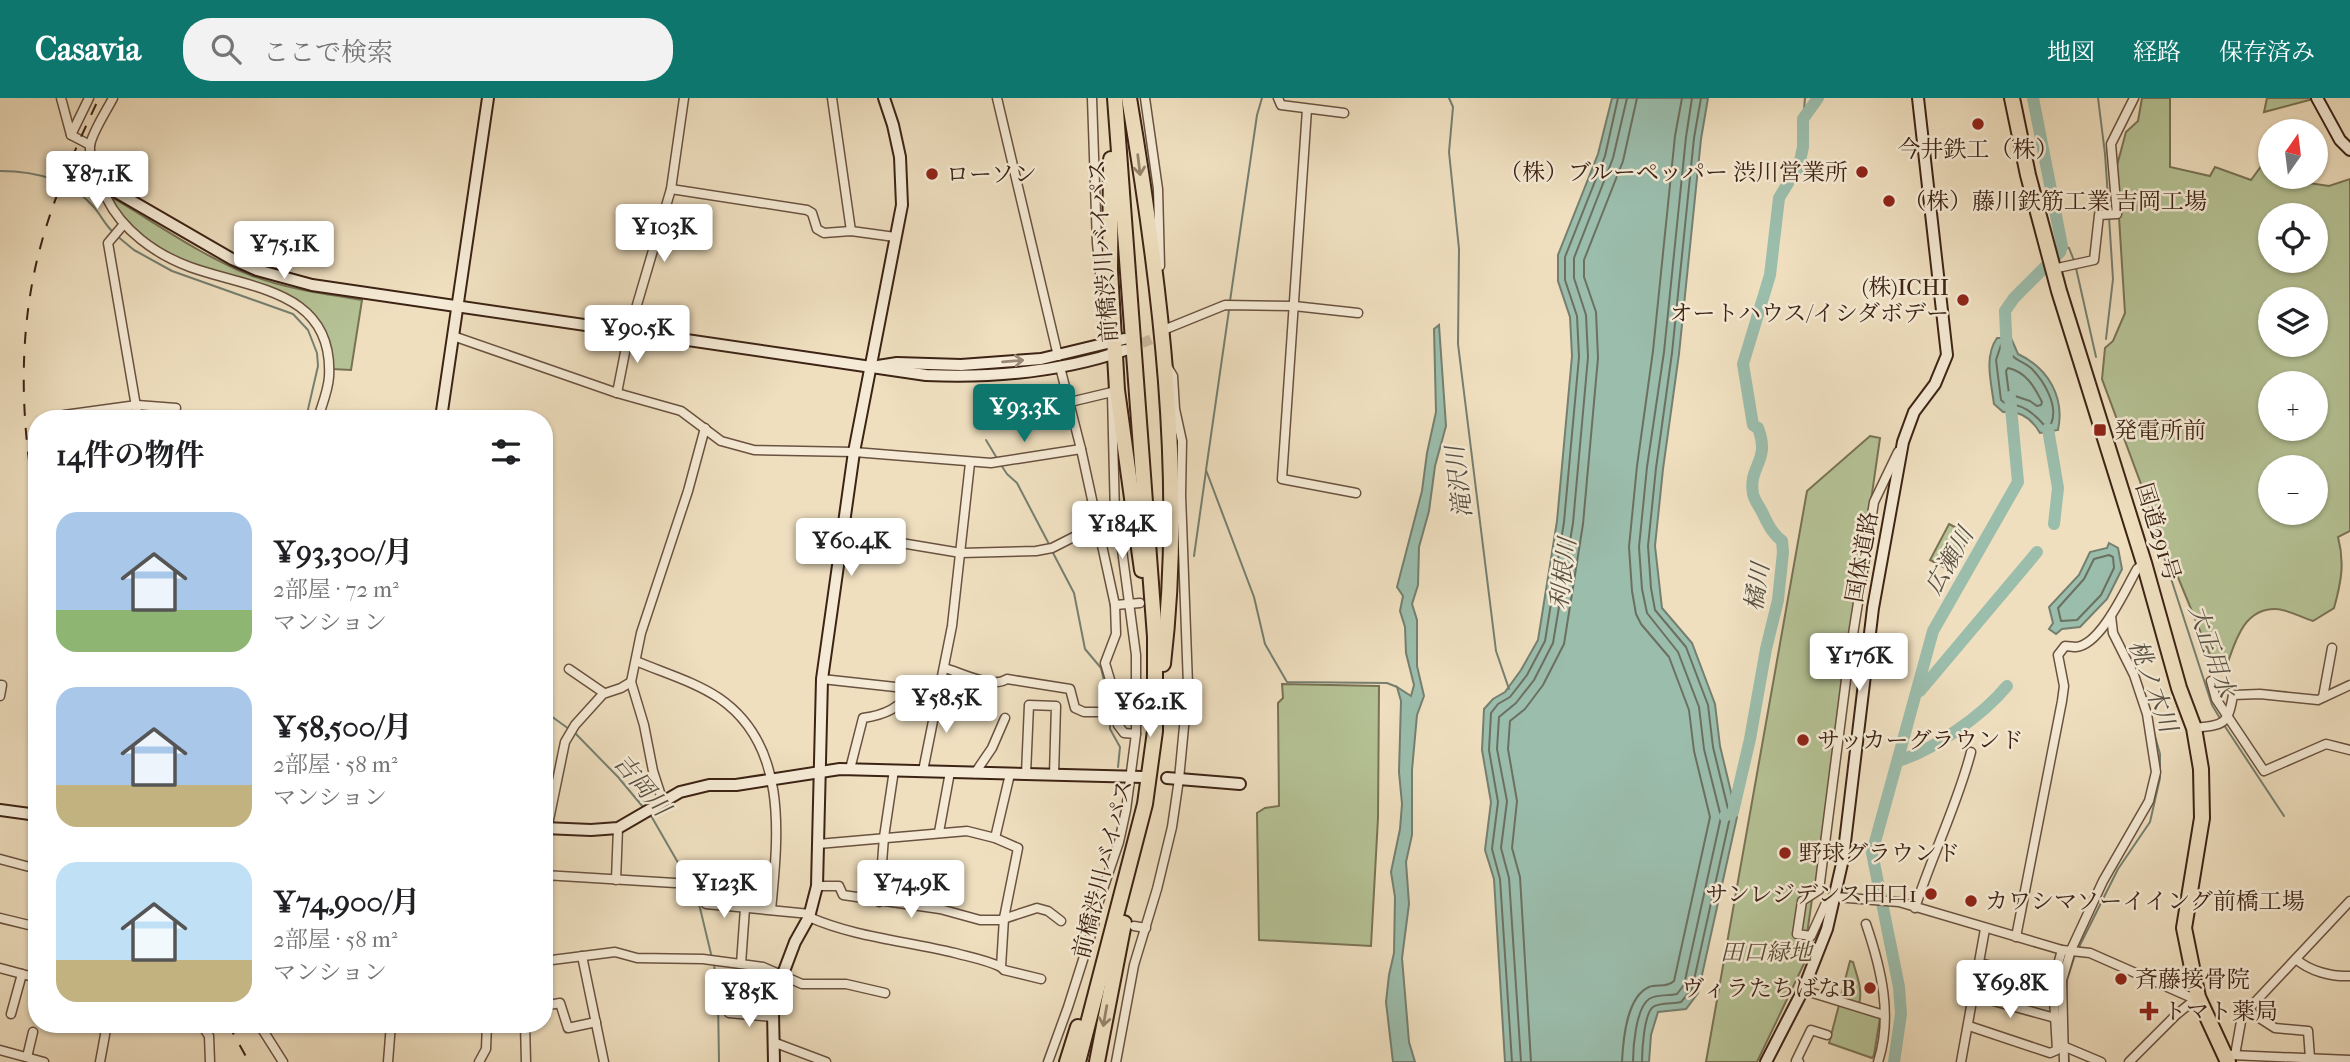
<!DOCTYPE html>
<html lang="ja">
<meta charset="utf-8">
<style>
body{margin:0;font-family:"IM FELL French Canon","Noto Serif JP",serif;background:#f2f2f2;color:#202124;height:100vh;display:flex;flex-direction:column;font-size:26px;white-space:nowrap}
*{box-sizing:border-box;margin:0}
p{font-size:23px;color:#757577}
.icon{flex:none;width:38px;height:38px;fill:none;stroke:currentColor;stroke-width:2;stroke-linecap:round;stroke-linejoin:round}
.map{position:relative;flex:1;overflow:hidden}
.sheet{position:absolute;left:28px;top:312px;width:525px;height:623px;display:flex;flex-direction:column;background:#fff;border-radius:28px;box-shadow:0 2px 5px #0004}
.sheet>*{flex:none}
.needle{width:46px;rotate:14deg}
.buttons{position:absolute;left:2258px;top:21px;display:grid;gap:14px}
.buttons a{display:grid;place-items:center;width:70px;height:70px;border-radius:50%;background:#fff;box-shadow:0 2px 5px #0004;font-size:35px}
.price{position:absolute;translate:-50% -60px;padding:0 16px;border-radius:7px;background:#fff;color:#222;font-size:23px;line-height:46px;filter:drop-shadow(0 2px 4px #0008)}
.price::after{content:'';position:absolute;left:50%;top:42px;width:21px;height:16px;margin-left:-10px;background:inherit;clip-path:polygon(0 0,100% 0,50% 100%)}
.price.current{background:#0f766e;color:#fff}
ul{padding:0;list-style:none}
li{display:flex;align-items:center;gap:21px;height:175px;padding:0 28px}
li span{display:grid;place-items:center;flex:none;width:196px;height:140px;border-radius:21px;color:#555}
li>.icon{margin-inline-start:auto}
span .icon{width:84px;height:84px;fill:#fffc;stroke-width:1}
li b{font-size:30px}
h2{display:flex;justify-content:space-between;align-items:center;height:84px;padding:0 28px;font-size:30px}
header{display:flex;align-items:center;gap:42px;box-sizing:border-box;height:98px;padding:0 35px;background:#0f766e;color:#fff}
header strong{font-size:33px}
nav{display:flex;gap:38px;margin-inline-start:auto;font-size:24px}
.search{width:490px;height:63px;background:#f2f2f2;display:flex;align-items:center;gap:18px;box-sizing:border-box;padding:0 24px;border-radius:28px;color:#757577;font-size:26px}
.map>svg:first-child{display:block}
.green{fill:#b5c295;stroke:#797255;stroke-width:2;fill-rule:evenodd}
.water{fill:#9bbdac;stroke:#757f70;stroke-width:2}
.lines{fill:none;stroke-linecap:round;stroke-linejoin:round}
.shore{stroke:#6c7060;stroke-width:2}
.stream{stroke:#757f70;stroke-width:2}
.river{stroke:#9bbdac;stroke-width:12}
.secondary-tunnel{stroke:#cbb99d;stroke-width:10;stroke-dasharray:10 5;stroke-linecap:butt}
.street-casing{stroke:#6a5240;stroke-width:11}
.secondary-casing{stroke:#3d2315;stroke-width:14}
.highway-casing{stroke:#3d2315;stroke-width:18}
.street{stroke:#f5ead5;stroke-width:8}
.secondary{stroke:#f5ead5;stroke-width:10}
.highway{stroke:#efdfbf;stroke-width:14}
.rail{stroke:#3d2315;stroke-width:2;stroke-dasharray:12 12;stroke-linecap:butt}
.oneway{stroke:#96816a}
.oneway2{stroke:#998675}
.poi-dot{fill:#8f2418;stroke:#f5ead5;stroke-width:2.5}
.labels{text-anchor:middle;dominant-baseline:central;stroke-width:5;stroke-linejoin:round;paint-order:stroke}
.poi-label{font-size:23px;fill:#3d2315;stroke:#f5ead5;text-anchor:start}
.street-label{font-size:23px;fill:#3d2315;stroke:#f5ead5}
.park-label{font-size:23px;font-style:italic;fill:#5b4b35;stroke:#f5ead5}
.water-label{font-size:24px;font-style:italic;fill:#595142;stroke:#f5ead5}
</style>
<header>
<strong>Casavia</strong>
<div class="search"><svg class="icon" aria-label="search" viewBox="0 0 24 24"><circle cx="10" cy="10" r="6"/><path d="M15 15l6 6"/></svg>ここで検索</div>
<nav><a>地図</a><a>経路</a><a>保存済み</a></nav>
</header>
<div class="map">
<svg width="2350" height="964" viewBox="0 0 2350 964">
<rect width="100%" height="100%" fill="#efdfbf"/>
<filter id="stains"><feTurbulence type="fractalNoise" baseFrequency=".00286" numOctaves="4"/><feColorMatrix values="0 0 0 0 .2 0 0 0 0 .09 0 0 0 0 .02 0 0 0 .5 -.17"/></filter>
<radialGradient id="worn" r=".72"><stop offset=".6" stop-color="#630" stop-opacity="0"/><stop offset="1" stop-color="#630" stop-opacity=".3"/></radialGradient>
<g class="green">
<path d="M2142,0H2170V69L2210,78L2215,69L2251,82L2262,67L2270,70V79H2290L2302,84L2329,88L2350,81V433L2338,439C2345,465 2341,485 2334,510L2313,523C2302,520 2287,511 2276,511C2245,510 2236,541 2228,564L2212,562L2154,421L2102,281L2105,250L2113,243L2125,215L2116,71L2126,34L2138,23ZM2270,117H2315V163H2270ZM2270,201H2315V247H2270ZM2270,285H2315V331H2270ZM2270,369H2315V415H2270Z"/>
<path d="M2267,0H2317L2264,14Z"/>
<path d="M113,100C157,126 202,158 250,177C286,191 324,196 362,202L351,272L332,271C327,190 266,193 206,172C178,162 154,150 132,130C124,122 114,110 113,100Z"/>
<path d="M1870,338L1880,340L1816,785L1814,787L1806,843L1814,845L1757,964H1706L1807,393Z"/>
<path d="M1949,426L1970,437L1951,473L1930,462Z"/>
<path d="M1282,586L1379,588L1378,720L1371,848L1259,842L1257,715L1265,710L1279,708L1278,605L1283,600Z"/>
<path d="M1850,863L1853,864C1857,878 1863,892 1859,906L1840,901Z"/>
<path d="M2033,884L2049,890V904L2031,897Z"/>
<path d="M1839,907L1880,920L1874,957L1872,960L1829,945Z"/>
</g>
<g class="water">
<path d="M1612,0H1708L1701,41L1679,256L1663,371L1655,448L1662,510L1692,545L1715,606L1720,648L1737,719L1698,895L1686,911L1658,914L1651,937L1649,964H1505L1494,781L1485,752L1491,704L1482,652L1484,611L1493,601L1505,594L1521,572L1538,542L1557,423L1572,258L1570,219L1558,183V157L1598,56Z"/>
<path d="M1439,227L1446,328L1435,368L1429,413L1419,449L1418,487L1412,506L1417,522V568L1424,598L1417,617L1412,672V737L1406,764L1409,806L1402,860L1409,944L1415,964H1393L1386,904L1389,877L1394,855L1395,799L1391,774L1400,731L1402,706L1399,674L1401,603L1397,589L1411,598L1414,587L1406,555L1405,529L1400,513L1403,498L1397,489L1422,393L1427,355L1436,314L1434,231Z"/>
<path d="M1997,240H2011L2018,256C2048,270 2065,299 2058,332L2040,335C2032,321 2020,312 2003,314L1994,306C1991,284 1984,258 1997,240Z"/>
<path d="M2109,445L2118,450L2122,471L2107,501L2080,529L2062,531L2056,536L2049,531L2053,525L2049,509L2079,477L2090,454L2107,450Z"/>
</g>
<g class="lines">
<g class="shore">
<path d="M2001,247L2007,248C2014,265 2019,260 2031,270C2044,283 2059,308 2051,326L2044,327C2034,315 2022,305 2006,306L2001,302L1996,262Z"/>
<path d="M2008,270C2026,274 2034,288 2042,304L2041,307L2037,308L2030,303L2009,296L2006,273Z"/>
<path d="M2109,457L2113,459L2114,470L2101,497L2077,522L2061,523L2058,510L2084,481L2094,461Z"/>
<path d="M1512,964L1500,781L1492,751L1498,704L1489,652L1491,615L1498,606L1510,599L1527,577L1545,543L1564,424L1579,259L1577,218L1565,182V159L1605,58L1618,0"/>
<path d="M1521,964L1509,780L1501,750L1507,703L1497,651L1499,619L1516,605L1534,582L1553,545L1573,425L1588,259L1586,217L1574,180V160L1613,60L1627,0"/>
<path d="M1531,964L1520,779L1512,750L1517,703L1508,651L1510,623L1525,611L1543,587L1564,546L1583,426L1598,260L1596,214L1584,179V162L1623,63L1637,0"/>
<path d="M1622,964C1623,943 1626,899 1649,889C1657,886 1667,890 1674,883L1710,719L1694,653L1689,612L1669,559L1641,526L1636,516L1632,493L1629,449L1637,368L1653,253L1675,38L1682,0"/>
<path d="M1633,964C1633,949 1636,910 1649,901C1657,896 1668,898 1677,896L1684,887L1721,719L1704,651L1699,609L1678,554L1647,515L1642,491L1639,449L1647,369L1664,254L1686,39L1692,0"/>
<path d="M1642,964C1642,952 1644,916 1653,909C1659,904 1674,906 1681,904L1692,891L1730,719L1713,649L1708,607L1686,549L1655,512L1651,490L1648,448L1656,370L1672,255L1694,40L1701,0"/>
</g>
<g class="stream">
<path d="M1449,0L1453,9L1449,54L1459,151L1458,246L1496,553L1509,591"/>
<path d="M2098,0L2105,56L2109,114"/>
<path d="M1803,24L1805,0"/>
<path d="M0,73C34,73 68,81 92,107C100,115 104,126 113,134"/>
<path d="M117,138L134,152L172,173L293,216L308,232L317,255L318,268L306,320"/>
<path d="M2062,148L2069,150L2075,165"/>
<path d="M2076,170L2096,259"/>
<path d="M1230,203L1257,17L1262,0"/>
<path d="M1229,212L1206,372L1254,499L1265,546L1287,584L1387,585L1397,589"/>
<path d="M2106,241L2113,181L2109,119"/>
<path d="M986,342L998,362"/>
<path d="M1001,367L1007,376L1017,385L1050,448"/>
<path d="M2153,425L2212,607L2221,622"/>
<path d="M1052,453L1074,495L1085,551L1101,570L1110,609"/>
<path d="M1194,458L1206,373"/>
<path d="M544,613L569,631"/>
<path d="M1110,618V631L1120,649L1118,669"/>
<path d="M2224,627L2284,718"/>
<path d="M574,634L618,679L643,709"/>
<path d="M650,716L692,789L700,810L712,860"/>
<path d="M2079,849L2118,771L2150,724L2160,680V656L2153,631"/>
<path d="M714,866L718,901L719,964"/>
<path d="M2066,903L2067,882L2075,857"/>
<path d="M2068,954L2069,964"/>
</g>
<g class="river">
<path d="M2007,257L2005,213L2014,200L2060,154L2062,148L2033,0"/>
<path d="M2048,331L2058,390L2054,426"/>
<path d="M1920,593L2037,454"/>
<path d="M1898,663C1934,652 1983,617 2007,588"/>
<path d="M1725,718L1733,714L1750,641L1766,551L1778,502L1783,454L1782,443C1772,435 1769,428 1763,416C1760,409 1755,404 1753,396C1748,367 1771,364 1758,330L1753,327L1743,266L1770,177L1779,100L1793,77L1798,72L1803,49V21L1818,0"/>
<path d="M1894,964L1901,916L1899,889L1872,755L1933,533L2018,384L2010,299"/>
</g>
<path class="secondary-tunnel" d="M1128,251L1152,241"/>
<g class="street-casing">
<g id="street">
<path d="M61,0L71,37L90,47"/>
<path d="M113,0C107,12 91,36 90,48C89,65 99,85 106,99C122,132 155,156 190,169C251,191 334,192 329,279C328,293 322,307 318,320"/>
<path d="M832,0L851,133"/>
<path d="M997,0L1058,258"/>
<path d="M1092,0L1097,145L1103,202L1110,210"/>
<path d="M1145,0L1158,91L1160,168"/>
<path d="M1278,0L1281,7L1344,15"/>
<path d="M1307,11L1282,381L1356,395"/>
<path d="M71,37L89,0"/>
<path d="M671,91L807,112L812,115L817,131L824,135L851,133L895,139"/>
<path d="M124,126L108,145L138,320"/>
<path d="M2053,171L2094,162L2099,117L2117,116L2111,46L2134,0"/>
<path d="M1161,233L1225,207L1294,208L1358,215"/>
<path d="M453,238L617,295L681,313L721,343L754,352L854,354L991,365L1081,351"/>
<path d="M1060,269L1081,351L1115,507L1116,536L1105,565L1117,605L1118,627L1124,635L1136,636"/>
<path d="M617,295L629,234L671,91L684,0"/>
<path d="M1070,304L1112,294"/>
<path d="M64,317L137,307L176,310"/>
<path d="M1898,354L1874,404L1847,574L1819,792L1802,803L1797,836L1811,838L1826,805L1835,799L1899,804L2062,852L2090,855L2190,899H2198"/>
<path d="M841,435L961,455L1036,453L1052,450L1115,418"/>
<path d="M1115,507L1140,505"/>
<path d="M636,563C664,575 693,583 719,600C789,648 778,739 771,812"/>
<path d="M945,570C961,575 992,591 1007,581L1070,591L1075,610L1084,614H1117"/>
<path d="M569,571L604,595"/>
<path d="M822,581L941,594"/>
<path d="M2211,583L2216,601L2264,673L2326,646L2350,652"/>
<path d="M0,587H2L0,598"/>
<path d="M2323,599L2332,550"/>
<path d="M2194,630C2224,627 2228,627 2233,597L2260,596L2318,602L2350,587"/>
<path d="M850,671L863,620C885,617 900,610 913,591"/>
<path d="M923,673L952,528L970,365"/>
<path d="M975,675L992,650L1005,620"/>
<path d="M1026,676L1029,607L1056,608L1054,677"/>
<path d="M663,704L653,673L644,627L631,584L641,535L688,393L705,330"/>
<path d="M939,734L950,674"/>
<path d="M995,740L1018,750L1004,820L1001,869L1004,872L1041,881"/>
<path d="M544,746L565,644L575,627L603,596L621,590L631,584"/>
<path d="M818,746L967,733L995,740L1010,676"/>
<path d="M0,761L37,771"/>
<path d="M544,777L675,785"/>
<path d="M616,782L618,730"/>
<path d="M817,788H839L843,797L940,811L980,822H1000L1037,810L1048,813L1061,823"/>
<path d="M879,804L884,739L894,672"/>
<path d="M706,806L810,816"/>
<path d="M1915,810C1932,757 1957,708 1971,654"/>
<path d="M809,819C854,839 906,843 955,855C970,859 987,862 1001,869"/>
<path d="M0,820L37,829"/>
<path d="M1866,826C1881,870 1893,918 1878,964"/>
<path d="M1134,828L1146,830"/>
<path d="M2016,839L2062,603L2064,588L2058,557L2065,548C2069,548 2072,549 2076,549C2101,547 2126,490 2137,471L2144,465"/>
<path d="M582,858L604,964"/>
<path d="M2296,861C2309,873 2332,879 2350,878"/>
<path d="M544,863L615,854L637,860L703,861L763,869L802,886H846L885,895"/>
<path d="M1980,865L2053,884"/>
<path d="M741,866L745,810"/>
<path d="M0,870L37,880"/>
<path d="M1803,892L1884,917"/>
<path d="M1972,897L2055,920"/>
<path d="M544,908L560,905L568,930L596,924"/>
<path d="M2247,912L2275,930L2308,933L2310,960"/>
<path d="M729,915L773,919"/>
<path d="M11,916L22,876"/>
<path d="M201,926L209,938L210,964"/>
<path d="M259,926L283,964"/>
<path d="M525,926L526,964"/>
<path d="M1969,928L2050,955L2057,952L2053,884L2062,852"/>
<path d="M773,944L826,964"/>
<path d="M2063,948L2101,964"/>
<path d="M0,952L44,964"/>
<path d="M2231,957L2350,962"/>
<path d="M2235,957L2242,918L2350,803"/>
<path d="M27,959L33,934"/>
<path d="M100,964L107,926"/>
<path d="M388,964L391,926"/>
<path d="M479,964L486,951L487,926"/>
<path d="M1048,964L1068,909L1094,827L1097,809L1119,744L1126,712L1136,636V557L1122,452L1115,418L1112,296"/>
<path d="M1116,964L1134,867L1157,791L1172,729L1179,681L1188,587L1181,397L1182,343L1175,311L1173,278L1167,268"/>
<path d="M1799,964L1796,963L1811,932L1827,937"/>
<path d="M1961,964L1985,831"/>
<path d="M2064,964L2062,882L2071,852L2103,783L2149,703L2156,674L2147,616L2134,577L2113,535L2111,518"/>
<path d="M2129,964L2176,917L2198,899"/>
</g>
</g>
<g class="secondary-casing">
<g id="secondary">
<path d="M2317,0L2340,42L2350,52"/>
<path d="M99,84L232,161L257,172L312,187L926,277C993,280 1061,274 1125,252"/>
<path d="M878,268L897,265L961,267L1041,261L1124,241"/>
<path d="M441,320L488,0"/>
<path d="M1167,680L1240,686"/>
<path d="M0,712L37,717"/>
<path d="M544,730L591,732L618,730L680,694L709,687H736L840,671L1143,679"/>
<path d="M774,964L773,914L775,897L795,844L809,819L817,788L822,581L854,354L902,107L900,59L893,27L884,0"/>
<path d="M1766,964L1803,892L1827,831L1843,761L1873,510L1903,344L1914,314L1935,286L1947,257L1918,0"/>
</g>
</g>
<g class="highway-casing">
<g id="highway">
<path d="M1129,0C1160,183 1185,381 1163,566"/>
<path d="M2012,0L2028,77L2059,193L2144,465L2179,590L2194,630L2201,671L2202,720L2184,830L2198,899L2228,964"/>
<path d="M1111,61L1110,172L1117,292L1142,472"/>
<path d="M1067,964L1078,929"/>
<path d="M1078,964L1145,706L1155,633V539L1115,0"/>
<path d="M1097,964L1124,825"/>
</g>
</g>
<use href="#street" class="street"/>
<use href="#secondary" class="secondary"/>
<use href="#highway" class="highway"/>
<g class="rail">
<path d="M37,413C20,325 17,231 42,143C56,93 77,47 99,0"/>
<path d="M228,926L249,964"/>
</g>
</g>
<defs><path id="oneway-shaft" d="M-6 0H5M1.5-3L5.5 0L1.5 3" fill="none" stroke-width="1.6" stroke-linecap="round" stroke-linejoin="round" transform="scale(1.75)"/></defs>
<g class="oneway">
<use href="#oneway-shaft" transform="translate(1139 67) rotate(83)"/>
<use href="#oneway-shaft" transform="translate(1105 918) rotate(100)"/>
</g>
<use class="oneway2" href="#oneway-shaft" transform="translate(1013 263) rotate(-5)"/>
<g class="poi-dot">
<circle cx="1978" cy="26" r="7"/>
<circle cx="1862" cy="74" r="7"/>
<circle cx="932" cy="76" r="7"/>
<circle cx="1889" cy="103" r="7"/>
<circle cx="1963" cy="202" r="7"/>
<rect x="2093" y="325" width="14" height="14" rx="3.5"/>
<circle cx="1803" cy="642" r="7"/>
<circle cx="1785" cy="755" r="7"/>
<circle cx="1931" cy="796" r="7"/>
<circle cx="1971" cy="803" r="7"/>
<circle cx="2121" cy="881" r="7"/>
<circle cx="1870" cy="890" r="7"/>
<path d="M2145.5 902.5h7v7h7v7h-7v7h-7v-7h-7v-7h7z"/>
</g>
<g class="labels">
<g class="poi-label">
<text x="1978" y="51" text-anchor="middle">今井鉄工（株）</text>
<text x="1848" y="74" text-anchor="end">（株）ブルーペッパー 渋川営業所</text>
<text x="946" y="76">ローソン</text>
<text x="1903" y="103">（株）藤川鉄筋工業 吉岡工場</text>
<text x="1949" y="189" text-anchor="end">(株)ICHI<tspan x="1949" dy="26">オートハウス/イシダボデー</tspan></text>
<text x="2114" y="332">発電所前</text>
<text x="1817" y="642">サッカーグラウンド</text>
<text x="1799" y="755">野球グラウンド</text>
<text x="1917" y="796" text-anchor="end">サンレジデンス田口1</text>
<text x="1985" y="803">カワシマソーイイング前橋工場</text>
<text x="2135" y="881">斉藤接骨院</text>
<text x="1856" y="890" text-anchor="end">ヴィラたちばなB</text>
<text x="2163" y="913">トマト薬局</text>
</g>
<g class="street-label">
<text transform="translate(1103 153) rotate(-94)">前橋渋川バイパス</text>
<text transform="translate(2158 434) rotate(73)">国道291号</text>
<text transform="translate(1862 459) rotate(-80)">国体道路</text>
<text transform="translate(1103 771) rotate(-76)">前橋渋川バイパス</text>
</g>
<g class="park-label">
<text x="1766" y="854">田口緑地</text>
</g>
<g class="water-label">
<text transform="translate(1459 384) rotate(-97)">滝沢川</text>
<text transform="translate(1949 463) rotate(-60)">広瀬川</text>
<text transform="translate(1563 476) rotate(-83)">利根川</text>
<text transform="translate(1757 489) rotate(-81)">橘川</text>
<text transform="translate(2212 553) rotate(71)">大正用水</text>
<text transform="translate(2153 588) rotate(70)">桃ノ木川</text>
<text transform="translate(642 687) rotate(50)">吉岡川</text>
</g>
</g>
<rect width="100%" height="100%" filter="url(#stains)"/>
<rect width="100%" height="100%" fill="url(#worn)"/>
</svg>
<div class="buttons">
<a><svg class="needle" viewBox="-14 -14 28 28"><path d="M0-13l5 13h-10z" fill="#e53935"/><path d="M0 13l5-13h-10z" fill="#757577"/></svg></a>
<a><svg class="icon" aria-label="locate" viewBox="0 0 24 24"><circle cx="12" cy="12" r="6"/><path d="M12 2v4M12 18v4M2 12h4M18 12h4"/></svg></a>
<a><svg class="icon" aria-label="layers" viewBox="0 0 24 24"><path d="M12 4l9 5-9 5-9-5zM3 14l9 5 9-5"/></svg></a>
<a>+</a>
<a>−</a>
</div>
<b class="price" style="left:97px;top:113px">¥87.1K</b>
<b class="price" style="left:664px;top:166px">¥103K</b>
<b class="price" style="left:284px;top:183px">¥75.1K</b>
<b class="price" style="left:637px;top:267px">¥90.5K</b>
<b class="price current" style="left:1024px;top:346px">¥93.3K</b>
<b class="price" style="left:1122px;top:463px">¥184K</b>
<b class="price" style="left:851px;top:480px">¥60.4K</b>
<b class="price" style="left:1859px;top:595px">¥176K</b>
<b class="price" style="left:946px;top:637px">¥58.5K</b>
<b class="price" style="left:1150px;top:641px">¥62.1K</b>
<b class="price" style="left:724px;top:822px">¥123K</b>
<b class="price" style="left:911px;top:822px">¥74.9K</b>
<b class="price" style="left:2010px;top:922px">¥69.8K</b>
<b class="price" style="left:749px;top:931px">¥85K</b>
<section class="sheet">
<h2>14件の物件<svg class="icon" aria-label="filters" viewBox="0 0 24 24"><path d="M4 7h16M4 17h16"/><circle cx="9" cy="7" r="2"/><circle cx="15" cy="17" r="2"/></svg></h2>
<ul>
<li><span style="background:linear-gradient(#a9c7e8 70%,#8fb573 0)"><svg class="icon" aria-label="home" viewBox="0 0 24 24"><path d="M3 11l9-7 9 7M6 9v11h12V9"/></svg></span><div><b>¥93,300/月</b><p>2部屋 · 72 m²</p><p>マンション</p></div></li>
<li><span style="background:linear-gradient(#a9c7e8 70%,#c2b280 0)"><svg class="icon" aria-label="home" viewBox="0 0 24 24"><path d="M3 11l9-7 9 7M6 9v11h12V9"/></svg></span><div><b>¥58,500/月</b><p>2部屋 · 58 m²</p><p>マンション</p></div></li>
<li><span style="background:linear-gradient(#bfe0f5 70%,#c2b280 0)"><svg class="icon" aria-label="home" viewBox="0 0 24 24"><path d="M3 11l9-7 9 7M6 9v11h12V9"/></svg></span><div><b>¥74,900/月</b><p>2部屋 · 58 m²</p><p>マンション</p></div></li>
</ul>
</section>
</div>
